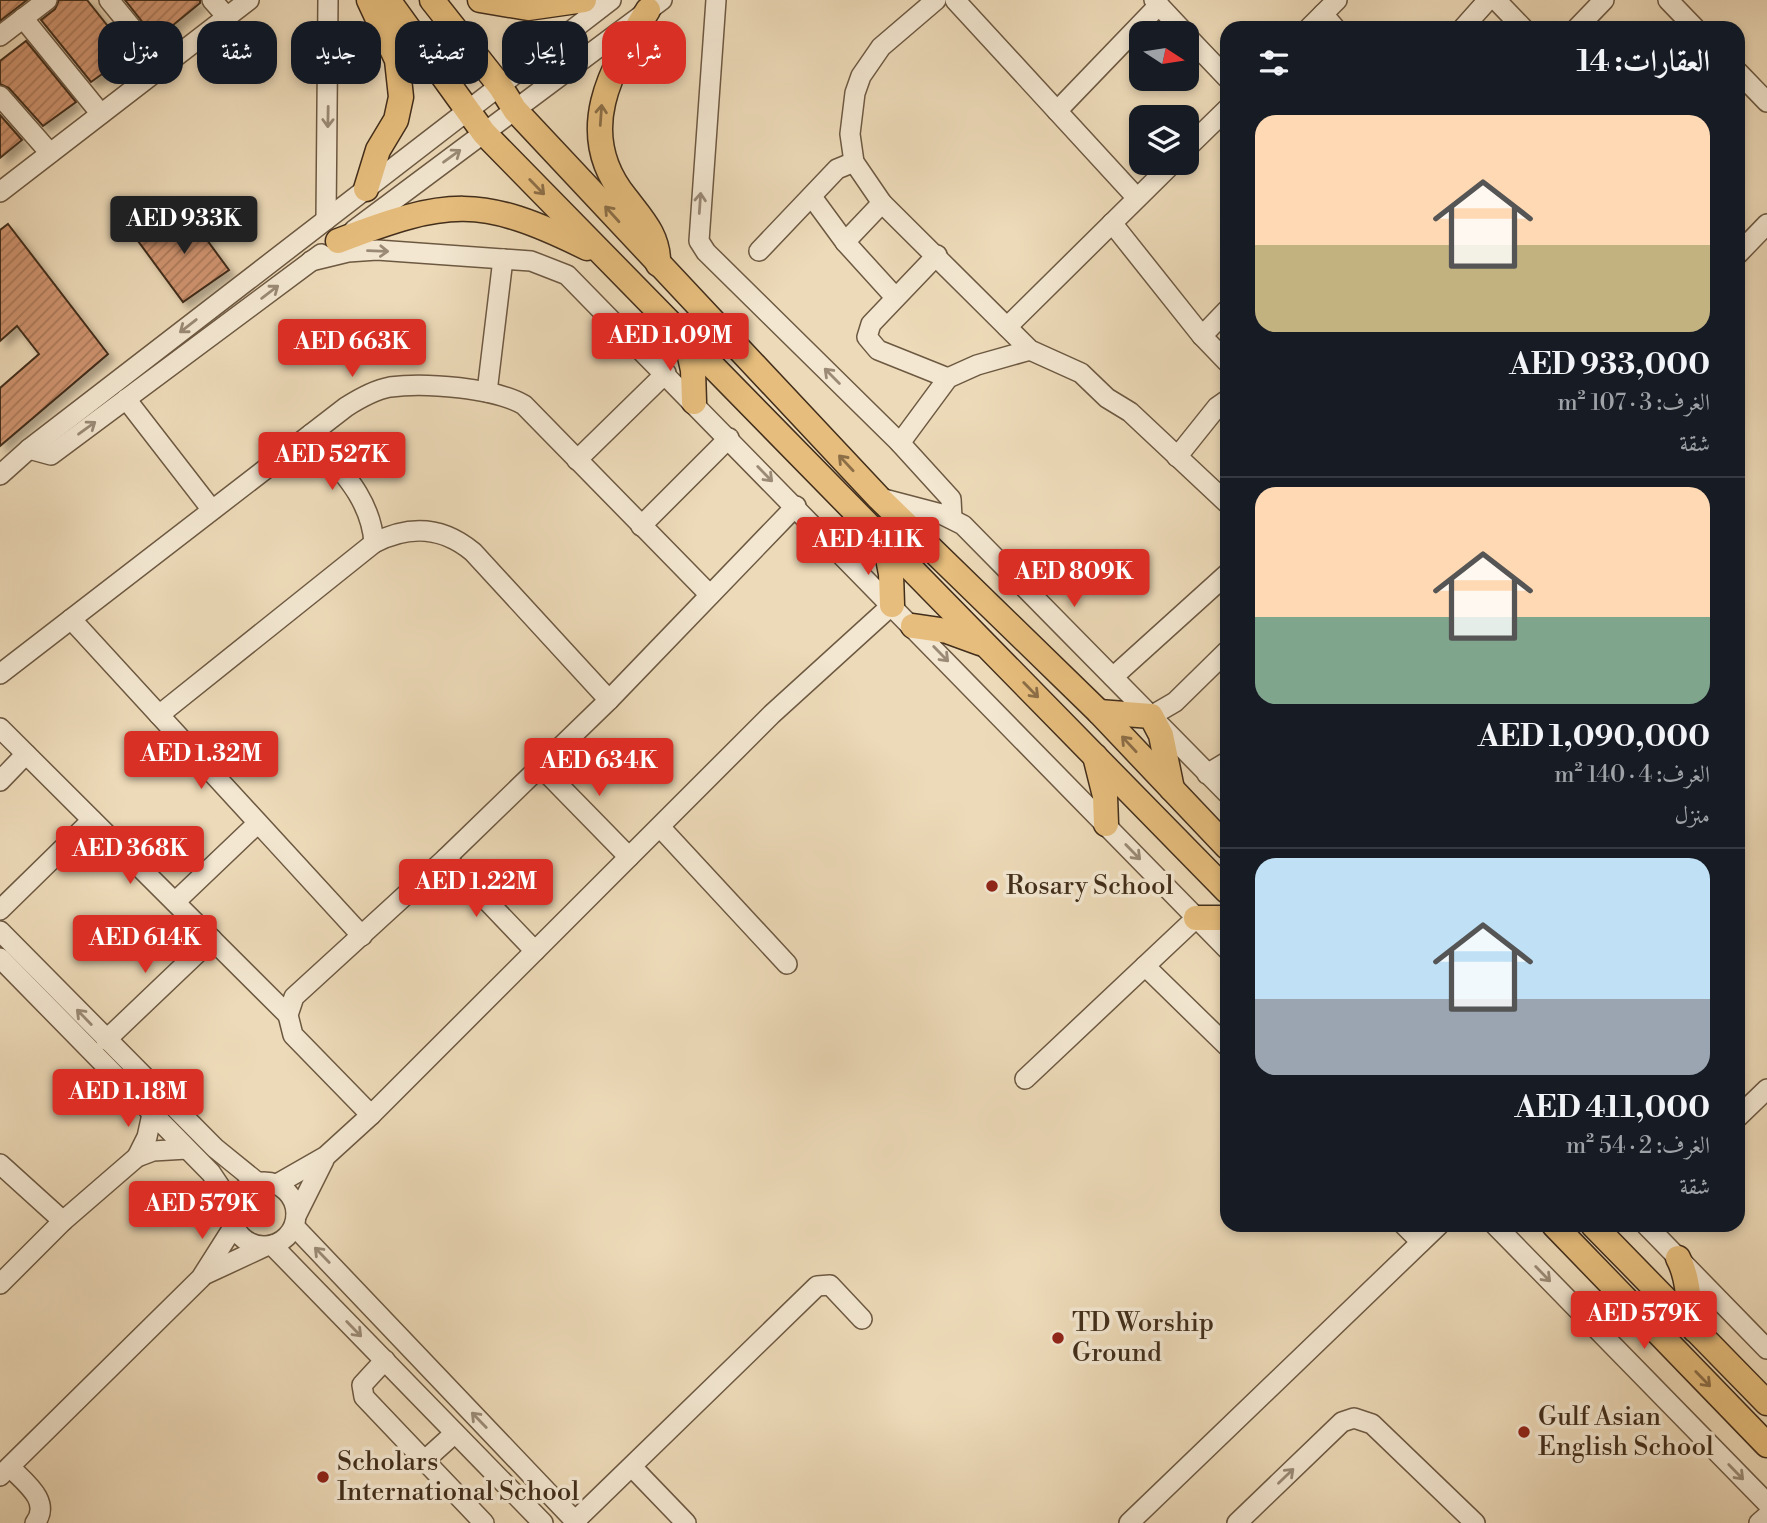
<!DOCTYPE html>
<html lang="ar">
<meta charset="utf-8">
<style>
body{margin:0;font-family:"Libre Bodoni",Amiri,serif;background:#242831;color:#f1f3f6;direction:rtl;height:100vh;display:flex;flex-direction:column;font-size:26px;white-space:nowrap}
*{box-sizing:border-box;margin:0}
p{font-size:23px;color:#9ea1a6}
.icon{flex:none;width:38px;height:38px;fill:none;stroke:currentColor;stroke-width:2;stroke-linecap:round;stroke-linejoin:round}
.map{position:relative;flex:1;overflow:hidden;direction:ltr}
.side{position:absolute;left:1220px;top:21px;width:525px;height:1211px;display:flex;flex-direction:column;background:#171b24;border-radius:21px;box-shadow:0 4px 10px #0003;direction:rtl}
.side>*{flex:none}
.guide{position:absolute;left:21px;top:21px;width:665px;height:63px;direction:rtl;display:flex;gap:14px}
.needle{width:46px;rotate:102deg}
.fabs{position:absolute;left:1129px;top:21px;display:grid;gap:14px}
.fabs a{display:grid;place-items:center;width:70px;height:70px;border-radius:14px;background:#171b24;box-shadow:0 4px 10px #0003;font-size:35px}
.price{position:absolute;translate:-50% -60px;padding:0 16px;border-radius:7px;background:#d93025;color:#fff;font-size:23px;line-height:46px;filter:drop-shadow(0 2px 4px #0008)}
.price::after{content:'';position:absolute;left:50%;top:42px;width:21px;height:16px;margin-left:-10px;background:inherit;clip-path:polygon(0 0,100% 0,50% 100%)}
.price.current{background:#222;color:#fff}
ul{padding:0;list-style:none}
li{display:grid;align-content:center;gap:14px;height:371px;padding:0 35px}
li+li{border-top:2px solid #363941}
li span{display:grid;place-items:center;height:217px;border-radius:21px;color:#555}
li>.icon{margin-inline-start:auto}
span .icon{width:126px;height:126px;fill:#fffc;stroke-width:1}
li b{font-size:30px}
h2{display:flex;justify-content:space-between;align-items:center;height:84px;padding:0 35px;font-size:30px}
.pill{padding:0 24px;border-radius:21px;background:#171b24;box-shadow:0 4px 10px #0003;font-size:24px;line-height:63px}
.pill.current{background:#d93025;color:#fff}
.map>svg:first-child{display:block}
.building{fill:url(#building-hatch);stroke:#422e1b;stroke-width:2;filter:url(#shadow)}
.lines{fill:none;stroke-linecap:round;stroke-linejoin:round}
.minor-casing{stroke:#6d5942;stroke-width:22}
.major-casing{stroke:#422e1b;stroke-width:27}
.minor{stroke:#f3e7d1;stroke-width:19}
.major{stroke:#e6bd7c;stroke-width:24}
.oneway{stroke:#8c6e47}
.oneway2{stroke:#9a8a76}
.poi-dot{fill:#8f2418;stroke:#f3e7d1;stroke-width:2.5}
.labels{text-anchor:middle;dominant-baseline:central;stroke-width:7;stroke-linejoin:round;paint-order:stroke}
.poi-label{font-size:26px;fill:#422e1b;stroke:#f3e7d1;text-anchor:start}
</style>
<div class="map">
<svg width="1767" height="1523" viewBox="0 0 1767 1523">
<defs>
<pattern id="building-hatch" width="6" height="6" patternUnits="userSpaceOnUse" patternTransform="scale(1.75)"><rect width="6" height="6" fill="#cf946f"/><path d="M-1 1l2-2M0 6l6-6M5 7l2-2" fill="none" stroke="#aa795a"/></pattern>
<filter id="shadow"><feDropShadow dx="6" dy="6" stdDeviation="3.5" flood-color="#0004"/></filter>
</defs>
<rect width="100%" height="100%" fill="#eddab8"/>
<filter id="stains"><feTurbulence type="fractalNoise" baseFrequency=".00286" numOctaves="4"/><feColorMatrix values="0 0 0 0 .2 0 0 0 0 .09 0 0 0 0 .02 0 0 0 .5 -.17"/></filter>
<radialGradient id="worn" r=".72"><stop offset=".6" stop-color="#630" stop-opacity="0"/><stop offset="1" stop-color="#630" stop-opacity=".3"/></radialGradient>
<g class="building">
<path d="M0,0H27L0,21Z"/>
<path d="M59,0H87L130,54L91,82L41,20L55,9Z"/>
<path d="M125,0H200V3L156,39Z"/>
<path d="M26,41L76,102L43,126L9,88L0,84V61Z"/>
<path d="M0,115L22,140L0,158Z"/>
<path d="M185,210L229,270L183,302L138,241Z"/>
<path d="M8,224L108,354L0,446V388L39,354L17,326L0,341V230Z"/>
</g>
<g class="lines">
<g class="minor-casing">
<g id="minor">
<path d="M109,0L163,66"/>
<path d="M212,0L227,17"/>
<path d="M716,0L699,241L706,252L900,443L951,499L952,518"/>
<path d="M936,0L881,47L861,76L855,93L850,134L854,162L882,203L1030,350L1081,373L1107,398L1130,412L1227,503"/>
<path d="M955,0L1137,198"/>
<path d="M1154,0L1185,33"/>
<path d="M1496,0L1523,28"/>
<path d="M1668,0L1695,28"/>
<path d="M1323,14L1335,28"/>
<path d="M23,18L101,114"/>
<path d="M1309,28L1337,0"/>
<path d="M1463,28L1488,0"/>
<path d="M1577,28L1604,0"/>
<path d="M1186,35L1227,78"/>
<path d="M0,36L47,0"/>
<path d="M1738,72L1767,102"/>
<path d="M0,96L50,153"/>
<path d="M1057,111L1159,5"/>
<path d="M1186,149L1227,109"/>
<path d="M0,192L249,0"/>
<path d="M812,197L845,242L895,297"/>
<path d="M326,220L328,0"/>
<path d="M1112,223L1202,336L1227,362"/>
<path d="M354,230L662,0"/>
<path d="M845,242L882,203"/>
<path d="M759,251L837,169L854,162"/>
<path d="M1738,254L1767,224"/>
<path d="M937,255L871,324L867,337L878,350L948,378"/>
<path d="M311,261L348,252L377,250L531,261L567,275L1227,949"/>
<path d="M1007,327L1173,163"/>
<path d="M1202,336L1227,310"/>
<path d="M487,392L503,259"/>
<path d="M126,399L212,510"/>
<path d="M311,434C338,468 371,497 374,543"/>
<path d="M900,443L948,378L977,365L1030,350"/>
<path d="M29,449L51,455L321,254"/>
<path d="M1177,457L1217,407L1227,400"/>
<path d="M577,460L666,373"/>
<path d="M0,475L29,449L611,0"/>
<path d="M880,498L941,514L963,525L1227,793"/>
<path d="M641,526L729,438"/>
<path d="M71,619L362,936"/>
<path d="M0,674L346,407C360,398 374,390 390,387C425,382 495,388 524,405L710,595"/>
<path d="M1113,677L1227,574"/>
<path d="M159,715L374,543C409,525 442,526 473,552L609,700"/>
<path d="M1151,716L1175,702L1227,651"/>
<path d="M0,728L288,1015"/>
<path d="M541,767L629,857"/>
<path d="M1207,774L1227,762"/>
<path d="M0,781L26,754"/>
<path d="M660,827L787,964"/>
<path d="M446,858L535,951"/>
<path d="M175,902L258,823"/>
<path d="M0,910L92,820"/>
<path d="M0,931L215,1148L257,1182"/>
<path d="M0,958L211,1173L233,1206"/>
<path d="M1145,966L1227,1046"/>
<path d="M106,1040L212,939"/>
<path d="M1025,1079L1196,918"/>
<path d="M371,1115L293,1035L288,1015L294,997L446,858L609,700L796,506"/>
<path d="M1738,1117L1767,1089"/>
<path d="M137,1157L147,1137L152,1114"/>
<path d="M0,1164L63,1221"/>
<circle cx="264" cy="1214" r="32"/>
<path d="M277,1184L326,1156L371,1115L772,714L892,605"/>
<path d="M296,1216L324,1160"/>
<path d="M1404,1225L1421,1242"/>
<path d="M1495,1225L1767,1503"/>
<path d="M1646,1225L1767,1349"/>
<path d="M294,1226L577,1523"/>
<path d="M272,1245L543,1523"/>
<path d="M206,1274L264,1247"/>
<path d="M0,1284L63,1221L137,1157L153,1151L187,1149"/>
<path d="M385,1360L362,1385L364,1397L484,1523"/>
<path d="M424,1461L455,1433"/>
<path d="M10,1467C24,1482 52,1501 35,1523"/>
<path d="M633,1468L686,1523"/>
<path d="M0,1476L201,1278L234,1226"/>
<path d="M575,1521L817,1286L830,1285L862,1319"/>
<path d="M1129,1523L1439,1225"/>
<path d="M1237,1523L1342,1422L1354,1418L1372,1424L1475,1523"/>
<path d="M1759,1523L1767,1516"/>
</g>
</g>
<g class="major-casing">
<g id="major">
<path d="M388,0L484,133L1227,891"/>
<path d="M432,0L500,86L515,110L879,498L1099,712L1227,847"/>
<path d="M480,0L528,8L584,0"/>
<path d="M648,10C611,69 573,133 626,198C642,219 659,236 658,264"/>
<path d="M366,189L378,150L396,120L401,97L397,60L369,0"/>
<path d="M338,241C448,199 480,195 587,248"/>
<path d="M686,339L693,370L694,402"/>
<path d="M885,542L891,574L892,605"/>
<path d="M913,626L947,631L980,643"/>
<path d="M1099,712L1151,716L1161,735L1172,789"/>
<path d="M1095,756L1105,796L1106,824"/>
<path d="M1196,918H1227"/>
<path d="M1554,1225L1767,1445"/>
<path d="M1593,1225L1767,1403"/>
<path d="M1678,1258C1690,1280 1687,1306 1695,1330"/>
</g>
</g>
<use href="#minor" class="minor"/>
<use href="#major" class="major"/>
</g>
<defs><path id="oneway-shaft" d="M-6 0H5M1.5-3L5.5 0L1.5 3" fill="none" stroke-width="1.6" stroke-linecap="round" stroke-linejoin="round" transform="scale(1.75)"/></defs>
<g class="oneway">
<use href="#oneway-shaft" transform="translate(601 115) rotate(-86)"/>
<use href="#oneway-shaft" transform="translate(537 187) rotate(46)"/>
<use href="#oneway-shaft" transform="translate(612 214) rotate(-132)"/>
<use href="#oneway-shaft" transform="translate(846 463) rotate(-133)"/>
<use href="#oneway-shaft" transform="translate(1031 690) rotate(46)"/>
<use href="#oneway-shaft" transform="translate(1129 744) rotate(-133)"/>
<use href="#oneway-shaft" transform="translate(1703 1379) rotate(46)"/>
</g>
<g class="oneway2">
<use href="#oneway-shaft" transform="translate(328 117) rotate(91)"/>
<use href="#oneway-shaft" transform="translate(452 156) rotate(-36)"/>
<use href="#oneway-shaft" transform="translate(700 203) rotate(-86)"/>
<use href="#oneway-shaft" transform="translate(378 251) rotate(2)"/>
<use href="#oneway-shaft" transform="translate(270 292) rotate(-37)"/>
<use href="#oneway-shaft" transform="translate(188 326) rotate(142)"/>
<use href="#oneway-shaft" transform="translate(832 376) rotate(-135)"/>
<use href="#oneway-shaft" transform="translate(87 428) rotate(-36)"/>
<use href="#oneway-shaft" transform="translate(765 474) rotate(46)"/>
<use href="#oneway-shaft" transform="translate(941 654) rotate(46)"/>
<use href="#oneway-shaft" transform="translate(1133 852) rotate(46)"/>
<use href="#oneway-shaft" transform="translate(84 1017) rotate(-134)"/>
<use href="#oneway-shaft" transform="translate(322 1255) rotate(-134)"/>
<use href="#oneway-shaft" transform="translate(1543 1274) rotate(46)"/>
<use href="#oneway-shaft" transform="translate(354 1329) rotate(46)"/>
<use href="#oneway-shaft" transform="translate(479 1420) rotate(-134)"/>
<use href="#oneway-shaft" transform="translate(1736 1472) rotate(46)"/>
<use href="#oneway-shaft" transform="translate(1286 1476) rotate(-44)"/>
</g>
<g class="poi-dot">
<circle cx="992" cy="886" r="7"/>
<circle cx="1058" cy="1338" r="7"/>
<circle cx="1524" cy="1432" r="7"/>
<circle cx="323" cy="1477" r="7"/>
</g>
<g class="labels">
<g class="poi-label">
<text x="1006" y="886">Rosary School</text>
<text x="1072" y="1323">TD Worship<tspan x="1072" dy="30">Ground</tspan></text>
<text x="1538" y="1417">Gulf Asian<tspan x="1538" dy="30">English School</tspan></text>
<text x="337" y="1462">Scholars<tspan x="337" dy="30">International School</tspan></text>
</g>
</g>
<rect width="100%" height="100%" filter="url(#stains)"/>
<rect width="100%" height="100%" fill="url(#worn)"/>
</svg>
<div class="fabs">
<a><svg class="needle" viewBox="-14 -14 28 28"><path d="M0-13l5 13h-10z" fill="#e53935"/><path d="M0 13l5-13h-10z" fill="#9ea1a6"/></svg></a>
<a><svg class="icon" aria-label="layers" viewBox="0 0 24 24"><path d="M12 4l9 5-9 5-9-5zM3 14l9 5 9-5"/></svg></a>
</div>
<b class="price current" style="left:184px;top:256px">AED 933K</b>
<b class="price" style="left:670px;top:373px">AED 1.09M</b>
<b class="price" style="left:352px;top:379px">AED 663K</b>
<b class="price" style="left:332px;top:492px">AED 527K</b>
<b class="price" style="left:868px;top:577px">AED 411K</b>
<b class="price" style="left:1074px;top:609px">AED 809K</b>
<b class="price" style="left:201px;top:791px">AED 1.32M</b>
<b class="price" style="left:599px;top:798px">AED 634K</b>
<b class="price" style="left:130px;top:886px">AED 368K</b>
<b class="price" style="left:476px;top:919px">AED 1.22M</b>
<b class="price" style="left:145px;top:975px">AED 614K</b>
<b class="price" style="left:128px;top:1129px">AED 1.18M</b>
<b class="price" style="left:202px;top:1241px">AED 579K</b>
<b class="price" style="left:1644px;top:1351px">AED 579K</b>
<div class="guide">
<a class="pill current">شراء</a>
<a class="pill">إيجار</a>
<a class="pill">تصفية</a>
<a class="pill">جديد</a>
<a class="pill">شقة</a>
<a class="pill">منزل</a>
</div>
<section class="side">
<h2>العقارات: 14<svg class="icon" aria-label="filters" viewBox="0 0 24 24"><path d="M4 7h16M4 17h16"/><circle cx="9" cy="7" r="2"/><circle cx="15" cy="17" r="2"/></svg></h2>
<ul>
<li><span style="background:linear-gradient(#ffd9b3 60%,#c2b280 0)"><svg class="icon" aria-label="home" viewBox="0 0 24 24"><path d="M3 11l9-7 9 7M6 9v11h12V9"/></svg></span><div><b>AED 933,000</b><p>الغرف: 3 · 107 m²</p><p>شقة</p></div></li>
<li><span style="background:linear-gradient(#ffd9b3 60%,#7fa58c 0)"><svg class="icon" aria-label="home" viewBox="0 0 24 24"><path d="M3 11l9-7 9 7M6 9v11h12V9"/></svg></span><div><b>AED 1,090,000</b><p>الغرف: 4 · 140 m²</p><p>منزل</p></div></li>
<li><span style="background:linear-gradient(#bfe0f5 65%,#9aa5b1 0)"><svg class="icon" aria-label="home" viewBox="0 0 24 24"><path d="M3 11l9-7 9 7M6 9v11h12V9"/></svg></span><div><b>AED 411,000</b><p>الغرف: 2 · 54 m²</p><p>شقة</p></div></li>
</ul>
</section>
</div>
